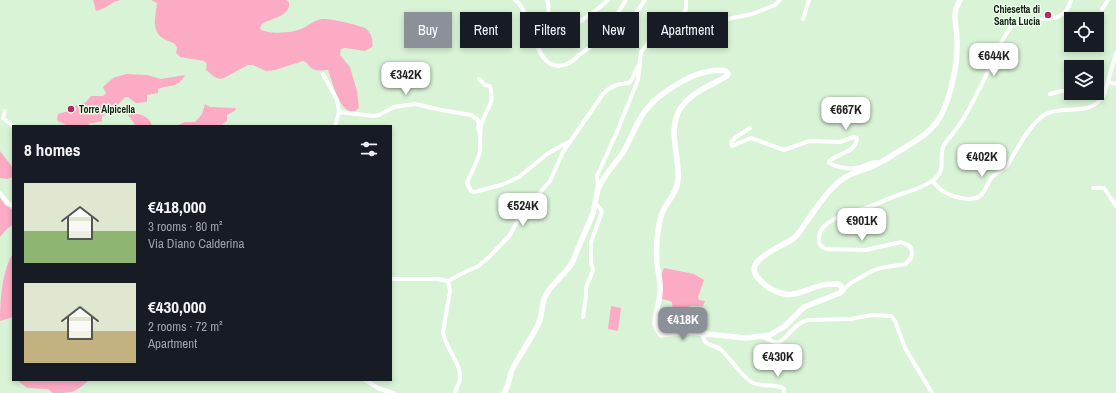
<!DOCTYPE html>
<meta charset="utf-8">
<style>
body{margin:0;font-family:"Archivo Narrow",sans-serif;background:#20242c;color:#f1f3f6;height:100vh;display:flex;flex-direction:column;font-size:15px;white-space:nowrap}
*{box-sizing:border-box;margin:0}
p{font-size:13px;color:#9ea1a6}
.icon{flex:none;width:22px;height:22px;fill:none;stroke:currentColor;stroke-width:2;stroke-linecap:round;stroke-linejoin:round}
.map{position:relative;flex:1;overflow:hidden}
.drawer{position:absolute;left:12px;top:125px;width:380px;height:256px;display:flex;flex-direction:column;background:#171b24;border-radius:0px;box-shadow:0 2px 6px #0003}
.drawer>*{flex:none}
.hud{position:absolute;left:404px;top:12px;width:380px;height:36px;display:flex;gap:8px}
.tools{position:absolute;left:1064px;top:12px;display:grid;gap:8px}
.tools a{display:grid;place-items:center;width:40px;height:40px;border-radius:0px;background:#171b24;box-shadow:0 2px 6px #0003;font-size:20px}
.price{position:absolute;translate:-50% -34px;padding:0 9px;border-radius:8px;background:#fff;color:#222;font-size:13px;line-height:26px;filter:drop-shadow(0 1px 2px #0008)}
.price::after{content:'';position:absolute;left:50%;top:24px;width:12px;height:9px;margin-left:-6px;background:inherit;clip-path:polygon(0 0,100% 0,50% 100%)}
.price.selected{background:#8c9099;color:#fff}
ul{padding:0;list-style:none}
li{display:flex;align-items:center;gap:12px;height:100px;padding:0 12px}
li span{display:grid;place-items:center;flex:none;width:112px;height:80px;border-radius:0px;color:#555}
li>.icon{margin-inline-start:auto}
span .icon{width:48px;height:48px;fill:#fffc;stroke-width:1}
li b{font-size:17px}
h2{display:flex;justify-content:space-between;align-items:center;height:48px;padding:0 12px;font-size:17px}
.tag{padding:0 14px;border-radius:0px;background:#171b24;box-shadow:0 2px 6px #0003;font-size:14px;line-height:36px}
.tag.selected{background:#8c9099;color:#fff}
.map>svg:first-child{display:block}
.green{fill:#fcabc5}
.lines{fill:none;stroke-linecap:round;stroke-linejoin:round}
.minor{stroke:#fff;stroke-width:4}
.secondary{stroke:#fff;stroke-width:5.5}
.poi-dot{fill:#b32966;stroke:#eaffe7;stroke-width:1.5}
.labels{text-anchor:middle;dominant-baseline:central;stroke-width:3;stroke-linejoin:round;paint-order:stroke}
.poi-label{font-size:10px;font-weight:bold;fill:#121b11;stroke:#eaffe7;text-anchor:end}
</style>
<div class="map">
<svg width="1116" height="393" viewBox="0 0 1116 393">
<rect width="100%" height="100%" fill="#d9f3d6"/>
<g class="green">
<path d="M93,0H121C111,1 107,9 96,11Z"/>
<path d="M151,0H286L289,2C291,17 271,18 262,24L260,29C269,35 294,33 303,28C310,25 314,20 322,19C329,18 359,25 365,28C371,32 374,41 372,47L365,51L345,48L341,49L340,55L350,67L357,91L359,108C342,124 332,80 328,70C322,70 317,72 311,68C308,65 308,63 303,61L275,70L266,71L253,65H248L224,78C216,81 212,74 206,70L207,64L204,61L180,57L176,53L177,48L175,44C172,42 167,41 164,39C150,31 156,15 157,3Z"/>
<path d="M126,74L147,75L161,79L185,75C177,89 171,84 158,89V93L147,95V102L136,103L128,97H125C117,106 114,111 102,116V121L88,124L90,126H66V125L58,121L57,119L58,114L72,110L75,106L86,102L91,96H103L106,93L103,87C104,86 112,79 113,78C117,76 122,76 126,74Z"/>
<path d="M205,104L210,107L235,108L236,110L227,115V121L220,126H176L185,122H195L196,121L202,114Z"/>
<path d="M129,113C139,113 150,116 152,126H135L134,123L127,114Z"/>
<path d="M0,151L13,168V177L7,179L0,178Z"/>
<path d="M0,198L5,205L13,210V224L7,229L0,237Z"/>
<path d="M12,255H13V317L0,321C0,301 2,272 12,255Z"/>
<path d="M664,268L694,274L704,280L698,297L699,300L705,301L703,306H690L673,313L672,302L670,301L662,299L661,276Z"/>
<path d="M611,306L621,308L618,331L608,329Z"/>
<path d="M17,380H89C75,393 72,393 53,393L48,389L27,388Z"/>
</g>
<g class="lines">
<g class="minor">
<path d="M515,0C535,13 532,77 567,64C571,63 576,58 579,55C587,49 596,43 605,39"/>
<path d="M547,0C551,9 546,19 549,28C551,32 556,34 559,34C565,33 604,5 608,0"/>
<path d="M626,0L604,35L605,39L614,40L618,38L645,0"/>
<path d="M1102,9L1108,0"/>
<path d="M803,19L809,0"/>
<path d="M651,39C664,40 660,39 670,33C672,31 677,31 680,29L752,14L775,5L780,0"/>
<path d="M323,74L337,100L339,112L374,116L379,115L394,107L415,104L441,110L471,115L477,119L479,123L478,128L480,133"/>
<path d="M479,79L485,85L490,86C495,105 487,107 482,122C479,131 481,142 480,151C478,162 471,172 467,183L471,191L475,192L504,184L519,177L547,154L568,142"/>
<path d="M1108,82L1116,84"/>
<path d="M1097,92L1105,93"/>
<path d="M1050,94L1062,91H1071"/>
<path d="M5,111L3,118L13,126"/>
<path d="M335,126L339,112"/>
<path d="M750,128L735,138L731,142L732,146L751,138L784,150L809,141L840,142L854,137L857,138C857,152 837,154 829,161V163C838,168 851,170 861,167C866,165 871,162 876,162L877,164"/>
<path d="M932,181C935,184 938,187 941,190C950,196 970,203 980,196C986,191 987,183 992,177C996,173 1003,170 1007,166C1016,151 1030,123 1046,114C1065,105 1091,117 1104,95L1116,53"/>
<path d="M598,188L597,176L616,134L638,80L641,52L657,32L664,29L674,27L680,22L686,9V0"/>
<path d="M1093,188H1104L1116,206"/>
<path d="M0,193L8,203L13,206"/>
<path d="M391,279H437L448,281"/>
<path d="M843,290L851,283L872,271L880,268L906,264L911,258L912,253L911,248L908,245L901,242L866,250L826,249C814,244 819,229 828,223C840,214 854,212 868,207C876,205 884,200 893,197C906,192 921,189 932,181C949,169 937,158 944,145C950,136 958,128 964,118C978,93 991,66 1003,39C1006,35 1008,30 1012,26C1032,11 1063,31 1071,0"/>
<path d="M583,317L586,296V288L593,270L591,262V242L602,212L600,208L595,204"/>
<path d="M703,334C704,347 711,343 720,349C730,357 743,379 753,383C760,386 773,385 781,387L784,389V393"/>
<path d="M763,337L774,342L778,343C790,336 794,323 808,320L851,319L872,315L891,316L895,321L905,348L932,393"/>
<path d="M365,380L380,389L394,393"/>
<path d="M455,393C456,388 460,382 460,378C461,362 445,348 443,332L450,291L448,281L469,270L477,267L488,258L510,235L520,216L550,181L563,152L603,94C607,90 611,87 617,85C621,83 626,85 630,82C634,78 635,69 640,64"/>
</g>
<path class="secondary" d="M504,393C509,386 509,378 512,370C520,353 533,338 540,320C542,313 542,306 544,299C549,285 564,276 572,263C575,257 577,250 580,244C584,234 589,224 593,213C595,205 596,194 599,187C605,174 614,165 622,154C629,143 633,131 640,119C653,95 698,66 726,71L728,74L727,76C710,86 691,92 680,109C667,131 680,156 678,180C677,194 665,203 661,216C657,231 656,249 657,264C658,273 661,282 660,291C660,302 655,314 655,324C656,329 658,331 661,335L687,332L746,338L770,335L785,326L804,307L840,293L843,290L840,285L838,284C833,284 828,284 823,285C812,287 795,297 785,294C775,292 765,286 759,279C740,260 783,247 794,238C799,234 803,227 807,221C818,206 829,188 844,178C853,172 865,170 875,165C885,161 892,155 901,150C915,141 927,135 937,122C950,104 958,63 957,41C957,25 951,14 960,0"/>
</g>
<g class="poi-dot">
<circle cx="1048" cy="15" r="4"/>
<circle cx="71" cy="109" r="4"/>
</g>
<g class="labels">
<g class="poi-label">
<text x="1040" y="9">Chiesetta di<tspan x="1040" dy="12">Santa Lucia</tspan></text>
<text x="79" y="109" text-anchor="start">Torre Alpicella</text>
</g>
</g>
</svg>
<div class="tools">
<a><svg class="icon" aria-label="locate" viewBox="0 0 24 24"><circle cx="12" cy="12" r="6"/><path d="M12 2v4M12 18v4M2 12h4M18 12h4"/></svg></a>
<a><svg class="icon" aria-label="layers" viewBox="0 0 24 24"><path d="M12 4l9 5-9 5-9-5zM3 14l9 5 9-5"/></svg></a>
</div>
<b class="price" style="left:994px;top:77px">€644K</b>
<b class="price" style="left:406px;top:96px">€342K</b>
<b class="price" style="left:846px;top:131px">€667K</b>
<b class="price" style="left:982px;top:178px">€402K</b>
<b class="price" style="left:523px;top:227px">€524K</b>
<b class="price" style="left:862px;top:242px">€901K</b>
<b class="price selected" style="left:683px;top:341px">€418K</b>
<b class="price" style="left:778px;top:378px">€430K</b>
<div class="hud">
<a class="tag selected">Buy</a>
<a class="tag">Rent</a>
<a class="tag">Filters</a>
<a class="tag">New</a>
<a class="tag">Apartment</a>
</div>
<section class="drawer">
<h2>8 homes<svg class="icon" aria-label="filters" viewBox="0 0 24 24"><path d="M4 7h16M4 17h16"/><circle cx="9" cy="7" r="2"/><circle cx="15" cy="17" r="2"/></svg></h2>
<ul>
<li><span style="background:linear-gradient(#dfe7d0 60%,#8fb573 0)"><svg class="icon" aria-label="home" viewBox="0 0 24 24"><path d="M3 11l9-7 9 7M6 9v11h12V9"/></svg></span><div><b>€418,000</b><p>3 rooms · 80 m²</p><p>Via Diano Calderina</p></div></li>
<li><span style="background:linear-gradient(#dfe7d0 60%,#c2b280 0)"><svg class="icon" aria-label="home" viewBox="0 0 24 24"><path d="M3 11l9-7 9 7M6 9v11h12V9"/></svg></span><div><b>€430,000</b><p>2 rooms · 72 m²</p><p>Apartment</p></div></li>
</ul>
</section>
</div>
